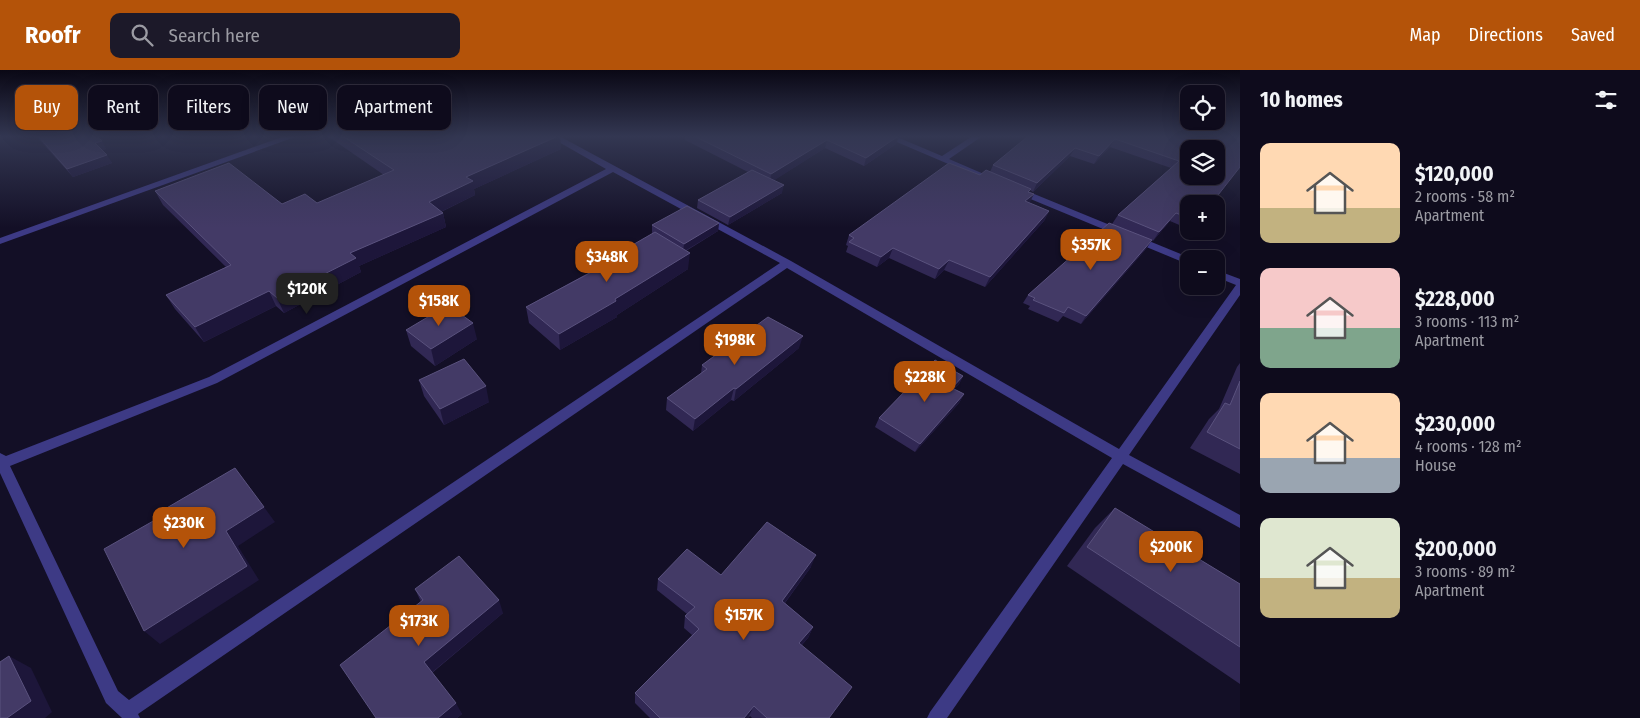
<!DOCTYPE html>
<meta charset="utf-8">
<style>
body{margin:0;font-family:"Fira Sans Condensed",sans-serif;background:#1c1929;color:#f1f3f6;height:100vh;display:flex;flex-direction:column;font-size:19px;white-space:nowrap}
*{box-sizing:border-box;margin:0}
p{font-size:16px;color:#9b9ba3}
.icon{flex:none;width:28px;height:28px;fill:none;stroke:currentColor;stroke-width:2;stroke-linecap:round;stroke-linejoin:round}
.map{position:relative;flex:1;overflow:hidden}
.sheet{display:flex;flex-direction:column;background:#0e0b1c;width:400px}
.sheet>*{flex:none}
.guide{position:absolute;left:15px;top:15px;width:475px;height:45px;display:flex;gap:10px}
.controls{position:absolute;left:1180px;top:15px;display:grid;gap:10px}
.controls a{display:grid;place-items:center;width:45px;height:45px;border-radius:10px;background:#0e0b1c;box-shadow:0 5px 20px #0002,0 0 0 1px #2e2b3b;font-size:25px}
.price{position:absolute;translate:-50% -42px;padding:0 11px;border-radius:10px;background:#b45309;color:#fff;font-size:16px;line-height:32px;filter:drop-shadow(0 1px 2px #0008)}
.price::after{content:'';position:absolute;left:50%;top:30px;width:15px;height:11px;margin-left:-8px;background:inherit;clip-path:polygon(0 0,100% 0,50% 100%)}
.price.active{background:#222;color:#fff}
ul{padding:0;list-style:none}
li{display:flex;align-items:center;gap:15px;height:125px;padding:0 20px}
li span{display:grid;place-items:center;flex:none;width:140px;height:100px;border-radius:10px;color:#555}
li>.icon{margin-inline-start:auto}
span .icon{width:60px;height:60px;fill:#fffc;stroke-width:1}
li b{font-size:21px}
h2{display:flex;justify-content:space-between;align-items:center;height:60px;padding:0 20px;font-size:21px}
.chip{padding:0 18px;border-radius:10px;background:#0e0b1c;box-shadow:0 5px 20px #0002,0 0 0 1px #2e2b3b;font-size:18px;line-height:45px}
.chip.active{background:#b45309;color:#fff}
header{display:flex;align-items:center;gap:30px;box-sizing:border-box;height:70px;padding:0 25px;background:#b45309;color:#fff}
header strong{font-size:24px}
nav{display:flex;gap:28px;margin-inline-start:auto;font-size:18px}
.search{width:350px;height:45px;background:#1c1929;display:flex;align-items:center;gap:12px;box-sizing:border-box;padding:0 18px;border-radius:10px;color:#9b9ba3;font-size:19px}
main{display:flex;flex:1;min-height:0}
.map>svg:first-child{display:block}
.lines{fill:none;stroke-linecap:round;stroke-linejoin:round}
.minor{fill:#3d3a85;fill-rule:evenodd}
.wall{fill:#312854}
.shaded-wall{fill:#1d163a}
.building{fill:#433a66;stroke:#5a527e;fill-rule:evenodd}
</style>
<header>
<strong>Roofr</strong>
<div class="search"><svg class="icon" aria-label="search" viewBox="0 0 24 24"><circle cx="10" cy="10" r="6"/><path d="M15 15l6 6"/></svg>Search here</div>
<nav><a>Map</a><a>Directions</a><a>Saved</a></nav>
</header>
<main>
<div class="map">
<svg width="1240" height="648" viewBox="0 0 1240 648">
<rect width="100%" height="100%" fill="#130f26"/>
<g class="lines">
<g class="minor">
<path d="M282,67H295L0,174V168Z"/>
<path d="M550,67H561L791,191L1119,379L1236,215L1216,207V200L1240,209V225L1129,385L1240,445V458L1123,394L947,648H927L930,642L1112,388L787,198L138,644L140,648H122L106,633L0,403V383L6,386L209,307L606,99ZM613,102L780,193L129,630L118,621L10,396L217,313Z"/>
<path d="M885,67H897L942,86L971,67H981L949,89L1000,111L999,113H993Z"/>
<path d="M1019,118L1022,119L1193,189H1189V194L1185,193L1016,123L1014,121Z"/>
</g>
</g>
<g class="wall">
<path d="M37,67H98L106,79L102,80L112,93L73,107Z"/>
<path d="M329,67H560L561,79L474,119L475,125L441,142L443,143L446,157L359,196L361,202L284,243L276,236L204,272L175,239L166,225L226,197L163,135L155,121L282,134L317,133L384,105Z"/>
<path d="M685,67H899L896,74L864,96L825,78L774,110L782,123L728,155L697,138L698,130L748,102L685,70Z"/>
<path d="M1027,67H1240L1189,134V155L1187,154L1184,157L1170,151L1153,171L1152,170L1146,179L1081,254L1063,246L1058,252L1028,239L1030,236L1023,233L1028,225L1112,154L1118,145L1171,98L1110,77L1094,94L1070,86L1033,122L1030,120L1029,122L1030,133L1049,141L1044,151L985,217L944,200L935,209L889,188L877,197L846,182L848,176L846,175L849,165L980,105L990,102L993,95Z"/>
<path d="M719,153L718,161L686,181L688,199L617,245V247L560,280L529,253L526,237L610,191V188L652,164V155Z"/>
<path d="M406,260L477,269L435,296L411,276Z"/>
<path d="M799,278L734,331L731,330L693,361L666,340L667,328L701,304L702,295Z"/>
<path d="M1240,293V404L1190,378L1209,349L1219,339L1237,297Z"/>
<path d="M963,306L959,314L954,319L964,324L959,333L915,382L875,357L879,348Z"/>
<path d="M419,310L489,332L444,355L424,326Z"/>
<path d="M1115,438L1240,514V614L1067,496L1095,458Z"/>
<path d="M811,497L785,533L813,557L808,568L802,575L829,648H752L750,646L748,648H650L635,633V623L692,565L684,558L685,546L687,544L657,520L658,509L721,505Z"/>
<path d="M415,519L503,543L432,603L462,644L457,648H376L421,532Z"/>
</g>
<g class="shaded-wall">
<path d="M556,67H560L561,79L474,119L475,125L432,146L429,132L466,107Z"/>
<path d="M897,67H899L896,74L864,96L866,88Z"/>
<path d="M1115,69L1110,77L1094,94L1099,86Z"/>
<path d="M827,70L825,78L770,113L771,104Z"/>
<path d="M102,71L106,79L100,81L95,73Z"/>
<path d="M1075,78L1070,86L1033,122L1037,113Z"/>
<path d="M107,85L112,93L73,107L67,99Z"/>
<path d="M784,115L782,123L728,155L730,147Z"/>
<path d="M1034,124L1029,134L1025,131Z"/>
<path d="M1049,141L1044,151L985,217L990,207Z"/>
<path d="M443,143L446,157L359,196L361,202L284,243L277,228L350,183Z"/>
<path d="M1176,143L1170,151L1153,171L1159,162Z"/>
<path d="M719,153L718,161L683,182L684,174Z"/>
<path d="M1152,170L1146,179L1081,254L1086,246Z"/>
<path d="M893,178L889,188L877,197L881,187Z"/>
<path d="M690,183L688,199L617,245V247L560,280L559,264Z"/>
<path d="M949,190L944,200L935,209L939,199Z"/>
<path d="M269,221L276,236L204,272L195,257Z"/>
<path d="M473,253L477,269L435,296L431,279Z"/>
<path d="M803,266L799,278L734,331L736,319Z"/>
<path d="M963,306L959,314L947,326L952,318Z"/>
<path d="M486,316L489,332L444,355L440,339Z"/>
<path d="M734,318L731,330L693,361L695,349Z"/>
<path d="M964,324L959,333L915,382L920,374Z"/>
<path d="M264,437L275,452L238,476L259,510L160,574L144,561L226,461Z"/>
<path d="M816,485L811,497L778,542L782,531Z"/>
<path d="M499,530L503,543L430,604L424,592Z"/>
<path d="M813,557L808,568L794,583L799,573Z"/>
<path d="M9,586L31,598L52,642L45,648H7Z"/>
<path d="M456,633L462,644L457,648H438Z"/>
<path d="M754,636L748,648H744Z"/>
</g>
<g class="building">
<path d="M39,67H98L102,71L95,73L107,85L67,99Z"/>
<path d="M344,67H556L466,107L473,111L429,132L443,143L350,183L356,188L277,228L269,221L195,257L166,225L231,195L155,121L229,93L282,134L305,124L317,133L394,100Z"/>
<path d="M696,67H897L866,88L827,70L771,104Z"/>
<path d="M1027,67H1240V97L1211,134H1189V148L1176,143L1159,162L1118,145L1179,91L1115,69L1099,86L1075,78L1037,113L993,95ZM1189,79H1216V106H1189Z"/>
<path d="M949,93L980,105L986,100L1031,119L1028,122L1034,124L1025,131L1049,141L990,207L949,190L939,199L893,178L881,187L849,172L854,168L849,165Z"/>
<path d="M752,100L784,115L730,147L698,130Z"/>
<path d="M687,136L719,153L684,174L652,155Z"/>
<path d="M1109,153L1152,170L1086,246L1068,237L1064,243L1033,230L1035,228L1028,225Z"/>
<path d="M655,162L690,183L615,229L616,231L559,264L526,237L614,190L610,188Z"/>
<path d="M448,235L473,253L431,279L406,260Z"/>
<path d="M768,247L803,266L736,319L734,318L695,349L667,328L707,299L702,295Z"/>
<path d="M464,289L486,316L440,339L419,310Z"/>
<path d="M935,290L963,306L952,318L964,324L920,374L879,348Z"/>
<path d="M1240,311V379L1207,362L1225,333L1230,335Z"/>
<path d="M235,398L264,437L226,461L247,496L144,561L104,479L155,450L153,446Z"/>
<path d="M1115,438L1240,514V577L1087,477Z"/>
<path d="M767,452L816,485L782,531L813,557L799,573L852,617L829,648H767L754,636L744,648H660L635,623L699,559L685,546L695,537L658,509L687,479L721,505Z"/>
<path d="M459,486L499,530L424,592L456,633L438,648H376L340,595L423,530L415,519Z"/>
<path d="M9,586L31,631L7,648H0V592Z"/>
</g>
<linearGradient id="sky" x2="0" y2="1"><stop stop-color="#0a0815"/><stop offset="0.42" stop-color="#333752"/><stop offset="1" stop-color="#333752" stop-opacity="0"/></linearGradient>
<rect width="1240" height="158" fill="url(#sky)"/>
</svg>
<div class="controls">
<a><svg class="icon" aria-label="locate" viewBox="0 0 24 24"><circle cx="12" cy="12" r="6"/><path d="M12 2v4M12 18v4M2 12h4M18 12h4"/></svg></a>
<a><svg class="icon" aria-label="layers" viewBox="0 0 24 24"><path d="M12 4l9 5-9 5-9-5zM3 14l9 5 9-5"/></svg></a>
<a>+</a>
<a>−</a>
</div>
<b class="price" style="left:1091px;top:201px">$357K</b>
<b class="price" style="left:607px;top:213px">$348K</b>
<b class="price active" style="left:307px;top:245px">$120K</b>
<b class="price" style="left:439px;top:257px">$158K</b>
<b class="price" style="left:735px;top:296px">$198K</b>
<b class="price" style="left:925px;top:333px">$228K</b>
<b class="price" style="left:184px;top:479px">$230K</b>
<b class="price" style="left:1171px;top:503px">$200K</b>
<b class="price" style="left:744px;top:571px">$157K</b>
<b class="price" style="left:419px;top:577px">$173K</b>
<div class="guide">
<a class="chip active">Buy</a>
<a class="chip">Rent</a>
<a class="chip">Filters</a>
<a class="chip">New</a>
<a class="chip">Apartment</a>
</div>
</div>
<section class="sheet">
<h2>10 homes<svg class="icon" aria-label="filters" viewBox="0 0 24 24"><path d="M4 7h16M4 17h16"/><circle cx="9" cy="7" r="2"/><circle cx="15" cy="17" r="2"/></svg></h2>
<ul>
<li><span style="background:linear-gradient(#ffd9b3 65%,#c2b280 0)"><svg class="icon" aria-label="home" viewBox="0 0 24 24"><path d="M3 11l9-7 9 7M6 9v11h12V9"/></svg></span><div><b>$120,000</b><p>2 rooms · 58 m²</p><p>Apartment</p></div></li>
<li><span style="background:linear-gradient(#f6c9c9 60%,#7fa58c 0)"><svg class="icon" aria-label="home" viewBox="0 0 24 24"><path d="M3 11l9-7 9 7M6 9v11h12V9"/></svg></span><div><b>$228,000</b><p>3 rooms · 113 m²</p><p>Apartment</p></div></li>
<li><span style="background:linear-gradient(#ffd9b3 65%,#9aa5b1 0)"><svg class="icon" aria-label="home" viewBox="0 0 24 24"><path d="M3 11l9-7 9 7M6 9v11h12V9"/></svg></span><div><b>$230,000</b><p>4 rooms · 128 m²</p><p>House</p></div></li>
<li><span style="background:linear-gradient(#dfe7d0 60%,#c2b280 0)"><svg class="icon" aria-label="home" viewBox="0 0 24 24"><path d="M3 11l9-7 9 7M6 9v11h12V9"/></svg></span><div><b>$200,000</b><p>3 rooms · 89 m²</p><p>Apartment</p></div></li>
</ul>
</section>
</main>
